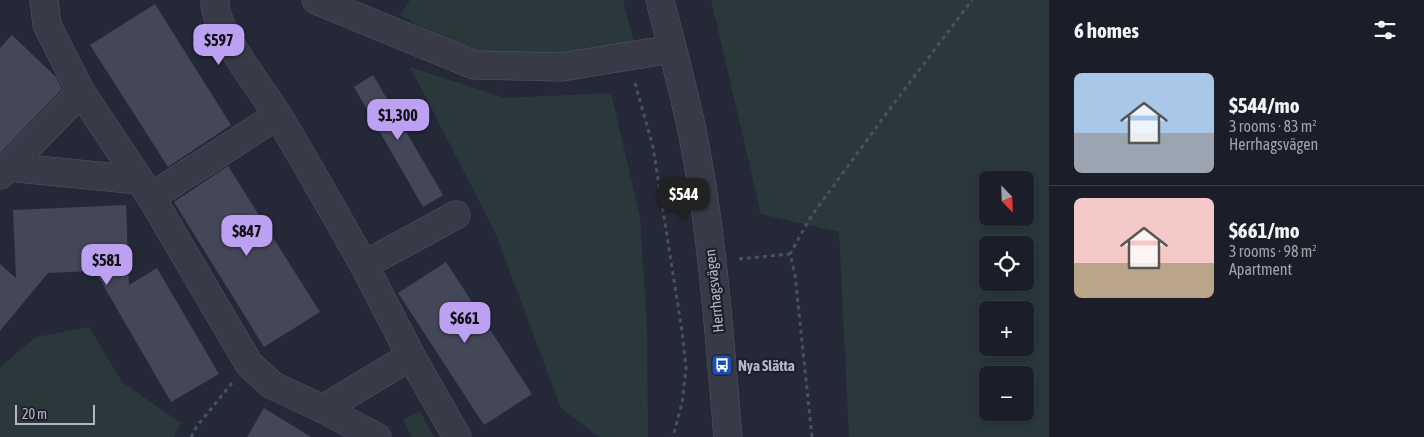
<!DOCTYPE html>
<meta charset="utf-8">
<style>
body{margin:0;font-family:"Asap Condensed",sans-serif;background:#242731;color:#f1f3f6;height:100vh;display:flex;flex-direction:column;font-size:19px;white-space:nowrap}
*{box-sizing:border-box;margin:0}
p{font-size:16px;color:#a0a2a8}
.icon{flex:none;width:28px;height:28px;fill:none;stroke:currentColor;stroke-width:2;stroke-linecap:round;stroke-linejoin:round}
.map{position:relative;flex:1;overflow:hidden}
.panel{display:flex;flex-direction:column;background:#1b1e29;width:375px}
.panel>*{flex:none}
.needle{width:32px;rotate:157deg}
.fabs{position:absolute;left:979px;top:171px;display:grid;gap:10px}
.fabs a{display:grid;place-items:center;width:55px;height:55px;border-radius:8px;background:#1b1e29;box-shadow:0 2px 12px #0003,0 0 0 1px #393c46;font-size:25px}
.scale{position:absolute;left:15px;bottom:12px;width:80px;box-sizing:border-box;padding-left:5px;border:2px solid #b3b5c3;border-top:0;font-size:14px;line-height:18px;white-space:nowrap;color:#b3b5c3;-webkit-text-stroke:4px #1d202c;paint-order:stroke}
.price{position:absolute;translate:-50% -42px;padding:0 11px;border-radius:10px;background:#bca0f2;color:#111;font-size:16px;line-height:32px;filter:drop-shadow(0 1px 2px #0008)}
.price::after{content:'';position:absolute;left:50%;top:30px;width:15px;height:11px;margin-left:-8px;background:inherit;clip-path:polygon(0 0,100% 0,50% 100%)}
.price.active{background:#222;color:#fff}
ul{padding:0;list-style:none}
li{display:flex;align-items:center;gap:15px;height:125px;padding:0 25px}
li+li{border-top:1px solid #393c46}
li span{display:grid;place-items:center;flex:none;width:140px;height:100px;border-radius:8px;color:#555}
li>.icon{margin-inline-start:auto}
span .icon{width:60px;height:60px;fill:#fffc;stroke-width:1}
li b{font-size:21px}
h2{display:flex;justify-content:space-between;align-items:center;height:60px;padding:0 25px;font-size:21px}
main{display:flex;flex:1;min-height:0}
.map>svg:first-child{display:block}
.green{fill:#2a383c;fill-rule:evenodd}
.building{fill:#444758}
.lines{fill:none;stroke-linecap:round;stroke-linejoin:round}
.minor-casing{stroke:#535562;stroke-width:29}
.path{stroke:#485359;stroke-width:3;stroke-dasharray:4 4;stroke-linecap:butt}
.minor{stroke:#383a48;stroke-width:28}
.labels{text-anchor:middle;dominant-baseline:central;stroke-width:4.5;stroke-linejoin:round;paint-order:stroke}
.street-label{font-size:15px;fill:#b3b5c3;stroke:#1d202c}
.poi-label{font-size:15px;font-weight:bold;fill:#b3b5c3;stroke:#1d202c;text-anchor:start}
</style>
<main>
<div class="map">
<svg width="1049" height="437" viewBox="0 0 1049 437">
<rect width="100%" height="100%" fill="#242837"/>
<g class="green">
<path d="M410,0H623L634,43L524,62L458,48L400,15Z"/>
<path d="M711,0H1049V437H849L839,232L761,214ZM988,180H1025V218H988ZM988,245H1025V282H988ZM988,310H1025V348H988ZM988,375H1025V412H988Z"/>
<path d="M410,67L505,98L611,93L640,217L647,327L648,437H599L561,408L495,232Z"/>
<path d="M89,327L122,382L181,423L174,437H0V367L36,337Z"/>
<path d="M420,411L434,437H412L403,420Z"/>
</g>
<g class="building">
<path d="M155,4L231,125L168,167L90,45Z"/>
<path d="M12,35L56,77L62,89L0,153V48Z"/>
<path d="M373,75L443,195L423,207L354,87Z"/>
<path d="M228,166L320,312L264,347L174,202Z"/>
<path d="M126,205L129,285L157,268L219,374L171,402L95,271L48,273L0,331V264L16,278L13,210Z"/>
<path d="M446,262L532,394L484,425L398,293Z"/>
<path d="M264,408L311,437H247Z"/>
</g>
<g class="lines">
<g class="minor-casing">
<g id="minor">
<path d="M44,0L47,25L81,92L151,197L249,364L272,385L323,409L377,437"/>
<path d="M215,0C213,30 262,89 278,116C308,165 336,216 364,265L456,215"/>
<path d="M316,0L474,65L562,67L672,49"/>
<path d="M660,0C670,40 681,81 690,121C712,225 719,332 728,437"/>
<path d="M7,167L139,180"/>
<path d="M0,175L81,92"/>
<path d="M151,197L278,115"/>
<path d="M364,265L411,356L457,437"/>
<path d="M323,409L411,356"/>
</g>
</g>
<g class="path">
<path d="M635,83L653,147L682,331L686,368L682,403L673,437"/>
<path d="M739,259L790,254"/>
<path d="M191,437L197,426L232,383"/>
<path d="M812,437L795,275L790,254L810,218L886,114L972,0"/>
</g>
<use href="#minor" class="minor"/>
</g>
<defs>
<g id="bus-square" transform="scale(1.125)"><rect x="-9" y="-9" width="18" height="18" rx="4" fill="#1a4fb4" stroke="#1d202c"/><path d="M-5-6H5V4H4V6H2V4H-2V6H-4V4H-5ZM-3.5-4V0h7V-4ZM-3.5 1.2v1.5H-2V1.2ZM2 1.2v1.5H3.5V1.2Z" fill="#fff"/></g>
</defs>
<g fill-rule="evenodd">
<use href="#bus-square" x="722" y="365"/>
</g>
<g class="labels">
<g class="street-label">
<text transform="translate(714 291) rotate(-96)">Herrhagsvägen</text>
</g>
<g class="poi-label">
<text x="738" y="365">Nya Slätta</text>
</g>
</g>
</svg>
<div class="fabs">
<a><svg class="needle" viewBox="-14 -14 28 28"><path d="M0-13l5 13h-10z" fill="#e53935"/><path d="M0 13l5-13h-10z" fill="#a0a2a8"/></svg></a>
<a><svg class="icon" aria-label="locate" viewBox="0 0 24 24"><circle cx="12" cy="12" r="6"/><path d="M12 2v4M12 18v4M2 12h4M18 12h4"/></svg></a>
<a>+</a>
<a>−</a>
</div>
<div class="scale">20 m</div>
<b class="price" style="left:219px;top:66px">$597</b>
<b class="price" style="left:398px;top:141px">$1,300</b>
<b class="price active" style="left:684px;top:220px">$544</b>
<b class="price" style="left:247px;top:257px">$847</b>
<b class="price" style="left:107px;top:286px">$581</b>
<b class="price" style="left:465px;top:344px">$661</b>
</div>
<section class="panel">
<h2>6 homes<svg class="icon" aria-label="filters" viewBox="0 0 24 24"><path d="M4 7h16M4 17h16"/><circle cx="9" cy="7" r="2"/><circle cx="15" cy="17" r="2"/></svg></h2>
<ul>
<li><span style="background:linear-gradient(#a9c7e8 60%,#9aa5b1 0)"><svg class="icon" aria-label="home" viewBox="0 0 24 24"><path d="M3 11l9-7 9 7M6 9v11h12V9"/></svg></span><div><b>$544/mo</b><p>3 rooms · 83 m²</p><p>Herrhagsvägen</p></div></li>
<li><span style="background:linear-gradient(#f6c9c9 65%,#b9a48a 0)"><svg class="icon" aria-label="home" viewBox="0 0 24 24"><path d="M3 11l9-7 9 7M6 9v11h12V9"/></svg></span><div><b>$661/mo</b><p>3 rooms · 98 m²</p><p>Apartment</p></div></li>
</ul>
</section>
</main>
